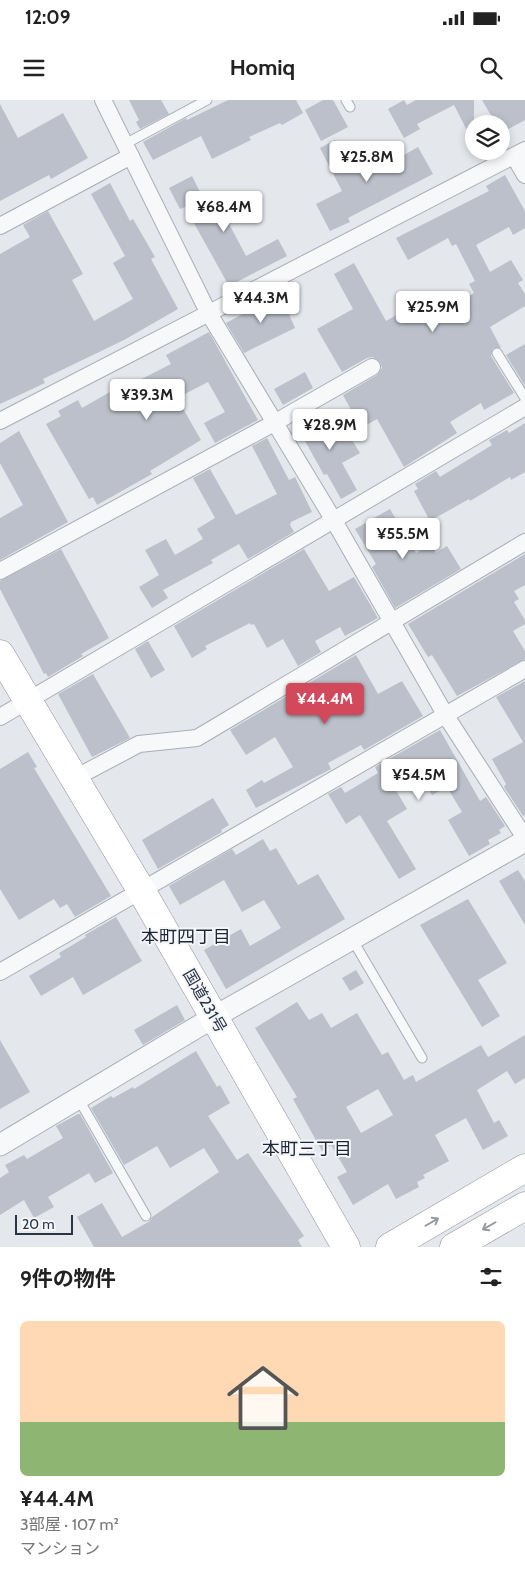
<!DOCTYPE html>
<html lang="ja">
<meta charset="utf-8">
<style>
body{margin:0;font-family:Cabin,"Noto Sans JP",sans-serif;background:#f2f2f2;color:#222;height:100vh;display:flex;flex-direction:column;font-size:19px;white-space:nowrap}
*{box-sizing:border-box;margin:0}
p{font-size:16px;color:#767676}
.icon{flex:none;width:28px;height:28px;fill:none;stroke:currentColor;stroke-width:2;stroke-linecap:round;stroke-linejoin:round}
.map{position:relative;height:1147px;overflow:hidden}
.drawer{display:flex;flex-direction:column;background:#fff;flex:1}
.drawer>*{flex:none}
.buttons{position:absolute;left:465px;top:15px;display:grid;gap:10px}
.buttons a{display:grid;place-items:center;width:45px;height:45px;border-radius:50%;background:#fff;box-shadow:0 2px 8px #0003;font-size:25px}
.scale{position:absolute;left:15px;bottom:12px;width:58px;box-sizing:border-box;padding-left:5px;border:2px solid #2b3445;border-top:0;font-size:14px;line-height:18px;white-space:nowrap;color:#2b3445;-webkit-text-stroke:4px #f4f6f9;paint-order:stroke}
.price{position:absolute;translate:-50% -42px;padding:0 11px;border-radius:5px;background:#fff;color:#222;font-size:16px;line-height:32px;filter:drop-shadow(0 1px 2px #0008)}
.price::after{content:'';position:absolute;left:50%;top:30px;width:15px;height:11px;margin-left:-8px;background:inherit;clip-path:polygon(0 0,100% 0,50% 100%)}
.price.active{background:#d1495b;color:#fff}
ul{padding:0;list-style:none}
li{display:grid;align-content:center;gap:10px;height:265px;padding:0 20px}
li span{display:grid;place-items:center;height:155px;border-radius:8px;color:#555}
li>.icon{margin-inline-start:auto}
span .icon{width:90px;height:90px;fill:#fffc;stroke-width:1}
li b{font-size:21px}
h2{display:flex;justify-content:space-between;align-items:center;height:60px;padding:0 20px;font-size:21px}
.status{display:flex;justify-content:space-between;align-items:center;height:35px;padding:0 25px;background:#fff;direction:ltr}
.status svg{height:14px;fill:currentColor}
header{display:flex;justify-content:space-between;align-items:center;height:65px;padding:0 20px;background:#fff;font-size:22px;font-weight:800}
.map>svg:first-child{display:block}
.building{fill:#bbc0ca;fill-rule:evenodd}
.lines{fill:none;stroke-linecap:round;stroke-linejoin:round}
.service-casing{stroke:#a9aeb7;stroke-width:11}
.minor-casing{stroke:#a9aeb7;stroke-width:18}
.tertiary-casing{stroke:#a9aeb7;stroke-width:23}
.trunk-casing{stroke:#8b94a3;stroke-width:29}
.service{stroke:#f7f8fa;stroke-width:9}
.minor{stroke:#f7f8fa;stroke-width:16}
.tertiary{stroke:#f7f8fa;stroke-width:21}
.trunk{stroke:#fff;stroke-width:28}
.oneway{stroke:#959aa2}
.labels{text-anchor:middle;dominant-baseline:central;stroke-width:4;stroke-linejoin:round;paint-order:stroke}
.street-label{font-size:16px;fill:#2b3445;stroke:#f4f6f9}
.neighbourhood-label{font-size:18px;fill:#1d2536;stroke:#f4f6f9}
</style>
<div class="status"><b>12:09</b><svg viewBox="0 0 49 12"><path d="M0 12V9h3v3zM5 12V6h3v6zM10 12V3h3v9zM15 12V0h3v12zM26 1h20v11H26zM47 4h2v5h-2z"/></svg></div>
<header><svg class="icon" aria-label="menu" viewBox="0 0 24 24"><path d="M4 6h16M4 12h16M4 18h16"/></svg>Homiq<svg class="icon" aria-label="search" viewBox="0 0 24 24"><circle cx="10" cy="10" r="6"/><path d="M15 15l6 6"/></svg></header>
<div class="map">
<svg width="525" height="1147" viewBox="0 0 525 1147">
<rect width="100%" height="100%" fill="#e4e7ec"/>
<g class="building">
<path d="M129,0H161L169,14L140,29L136,22L139,20Z"/>
<path d="M228,0H296L303,13L282,25L280,23L249,37L251,40L212,59L201,36L153,60L143,42L186,18L187,20Z"/>
<path d="M323,0H333L348,27L321,41L305,10Z"/>
<path d="M404,0L407,5L416,0H474V44L454,5L417,24L420,29L404,38L388,9Z"/>
<path d="M482,0H525V20L501,33V24H496Z"/>
<path d="M0,4L18,38L63,13L88,58L51,79L49,75L0,101Z"/>
<path d="M335,40L350,68L376,54L383,67L418,47L433,74L348,118L350,122L330,131L316,104L342,91L320,48Z"/>
<path d="M505,75L525,111V128L513,135L509,127L476,145L490,172L511,160L523,180L518,183L525,194V206L490,227L501,248H493L491,256L514,293L484,310L481,303L450,322L457,333L404,367L377,319L361,328L343,295L377,275L382,268L380,262L373,257L367,258L342,272L317,229L353,209L334,174L354,163L386,221L426,198L435,215L474,193L469,184L475,181L456,144L452,146L448,138L408,160L396,138L489,91L486,86Z"/>
<path d="M192,76L208,108L236,93L245,110L227,120L246,156L278,139L287,156L229,186L185,107L180,109L169,88Z"/>
<path d="M110,83L130,121L133,119L155,157L151,159L178,209L124,240L43,279L45,283L0,304V154L30,137L23,125L48,111L83,174L72,180L94,221L133,199L113,163L125,156L91,94Z"/>
<path d="M280,194L295,228L244,253L226,223Z"/>
<path d="M209,232L258,320L215,343L204,323L225,312L208,282L177,298L201,340L155,368L150,371L152,374L97,405L93,397L89,399L46,324L61,316L58,311L78,300L82,308L124,284L126,287L171,264L166,255Z"/>
<path d="M525,244V286L506,255Z"/>
<path d="M305,272L313,288L283,305L274,289Z"/>
<path d="M316,310L329,332L342,324L360,353L342,363L357,390L341,399L327,374L324,375L295,323Z"/>
<path d="M525,323V372L511,380L510,377L470,401L469,399L430,421L414,391L418,389L415,384L436,371L440,377L492,345L489,340L507,330L509,333Z"/>
<path d="M19,331L68,422L0,460V418L23,405L0,363V343Z"/>
<path d="M267,338L289,380L295,377L312,412L291,422L290,425L294,432L248,459L239,444L211,460L213,463L163,490L168,498L152,508L139,487L159,475L145,450L166,439L175,455L203,439L197,429L215,418L193,378L210,369L236,415L277,394L252,346Z"/>
<path d="M390,409L416,453L433,444L436,453L447,446L461,469L395,508L372,467L376,464L355,429Z"/>
<path d="M61,449L109,538L81,554L83,556L48,577L46,573L44,574L0,489V481Z"/>
<path d="M304,449L329,491L354,477L378,518L345,536L340,527L315,541L321,552L298,566L283,539L267,548L254,524L251,525L250,523L205,546L207,549L192,558L174,526Z"/>
<path d="M525,454V485L514,491L519,499L514,502L525,520V524L513,531L525,551V559L457,596L432,555L428,557L408,524Z"/>
<path d="M148,541L165,570L151,578L135,549Z"/>
<path d="M356,555L378,594L402,581L423,616L364,650L361,645L328,663L331,669L256,708L246,690L262,680L264,683L293,667L275,637L246,655L230,630Z"/>
<path d="M93,574L130,638L92,657L58,594Z"/>
<path d="M525,581V715L523,716L504,687L506,684L492,659L523,642L496,597Z"/>
<path d="M440,630L480,701L486,697L505,726L499,730L501,733L488,740L490,744L469,756L448,720L462,712L447,687L432,695L413,662L388,677L407,709L387,721L416,769L399,779L360,715L346,724L328,694L341,687L345,693L378,673L375,667Z"/>
<path d="M28,652L37,667L34,668L111,796L75,817L67,804L60,808L54,799L19,820L0,789V669Z"/>
<path d="M213,698L229,725L221,730L222,732L158,769L142,740Z"/>
<path d="M263,739L270,751L276,748L298,785L318,774L345,819L226,889L204,850L241,829L250,846L281,828L264,800L242,812L224,780L180,805L169,786L232,749L236,755Z"/>
<path d="M518,770L525,781V825L499,781Z"/>
<path d="M468,799L507,863L478,880L500,916L482,927L420,825Z"/>
<path d="M116,817L142,861L83,895L73,877L41,896L29,876L61,857L59,853L86,837L85,835Z"/>
<path d="M356,870L364,883L350,891L342,878Z"/>
<path d="M297,902L309,920L322,913L331,928L357,913L382,955L388,952L404,980L413,975L416,982L481,945L488,957L525,935V978L515,984L507,971L477,990L494,1023L499,1020L508,1036L483,1050L466,1018L435,1035L449,1061L423,1075L425,1078L417,1082L419,1087L396,1099L388,1084L353,1105L337,1077L347,1072L331,1045L322,1051L293,999L297,997L255,928ZM378,989L393,1015L361,1033L346,1007Z"/>
<path d="M177,905L185,920L143,945L134,930Z"/>
<path d="M0,940L30,992L0,1009Z"/>
<path d="M196,951L217,987L220,985L230,1003L208,1016L237,1060L248,1053L304,1136L298,1140L302,1147H94L77,1117L102,1103L122,1137L150,1121L152,1117L219,1072L204,1048L170,1068L157,1046L124,1065L91,1008L111,996L113,998L133,987L134,989Z"/>
<path d="M78,1014H80L113,1073L95,1083L89,1073L48,1097L54,1107L34,1118L24,1100L0,1115V1078L9,1072L5,1065L24,1055L27,1059L63,1038L56,1026Z"/>
</g>
<g class="lines">
<g class="service-casing">
<g id="service">
<path d="M346,0L350,7"/>
<path d="M125,44L207,0"/>
<path d="M497,253L525,298"/>
<path d="M352,839L422,958"/>
<path d="M78,998L146,1116"/>
</g>
</g>
<g class="minor-casing">
<g id="minor">
<path d="M103,0L208,212L333,419L446,616L525,738"/>
<path d="M514,56L525,75"/>
<path d="M0,126L131,56"/>
<path d="M0,321L525,50"/>
<path d="M0,471L274,323L372,267"/>
<path d="M0,617L525,307"/>
<path d="M73,679L139,644L197,638L525,442"/>
<path d="M0,872L525,569"/>
</g>
</g>
<g class="tertiary-casing">
<path id="tertiary" d="M0,1045L214,917L525,741"/>
</g>
<g class="trunk-casing">
<g id="trunk">
<path d="M0,554L141,790L346,1147"/>
<path d="M390,1147L525,1068"/>
<path d="M454,1147L525,1106"/>
</g>
</g>
<use href="#service" class="service"/>
<use href="#minor" class="minor"/>
<use href="#tertiary" class="tertiary"/>
<use href="#trunk" class="trunk"/>
</g>
<defs><path id="oneway-shaft" d="M-6 0H5M1.5-3L5.5 0L1.5 3" fill="none" stroke-width="1.6" stroke-linecap="round" stroke-linejoin="round" transform="scale(1.25)"/></defs>
<g class="oneway">
<use href="#oneway-shaft" transform="translate(432 1122) rotate(-30)"/>
<use href="#oneway-shaft" transform="translate(489 1126) rotate(150)"/>
</g>
<g class="labels">
<g class="street-label">
<text transform="translate(205 901) rotate(60)">国道231号</text>
</g>
<g class="neighbourhood-label">
<text x="186" y="837">本町四丁目</text>
<text x="307" y="1049">本町三丁目</text>
</g>
</g>
</svg>
<div class="buttons">
<a><svg class="icon" aria-label="layers" viewBox="0 0 24 24"><path d="M12 4l9 5-9 5-9-5zM3 14l9 5 9-5"/></svg></a>
</div>
<div class="scale">20 m</div>
<b class="price" style="left:367px;top:83px">¥25.8M</b>
<b class="price" style="left:224px;top:133px">¥68.4M</b>
<b class="price" style="left:261px;top:224px">¥44.3M</b>
<b class="price" style="left:433px;top:233px">¥25.9M</b>
<b class="price" style="left:147px;top:321px">¥39.3M</b>
<b class="price" style="left:330px;top:351px">¥28.9M</b>
<b class="price" style="left:403px;top:460px">¥55.5M</b>
<b class="price active" style="left:325px;top:625px">¥44.4M</b>
<b class="price" style="left:419px;top:701px">¥54.5M</b>
</div>
<section class="drawer">
<h2>9件の物件<svg class="icon" aria-label="filters" viewBox="0 0 24 24"><path d="M4 7h16M4 17h16"/><circle cx="9" cy="7" r="2"/><circle cx="15" cy="17" r="2"/></svg></h2>
<ul>
<li><span style="background:linear-gradient(#ffd9b3 65%,#8fb573 0)"><svg class="icon" aria-label="home" viewBox="0 0 24 24"><path d="M3 11l9-7 9 7M6 9v11h12V9"/></svg></span><div><b>¥44.4M</b><p>3部屋 · 107 m²</p><p>マンション</p></div></li>
</ul>
</section>
